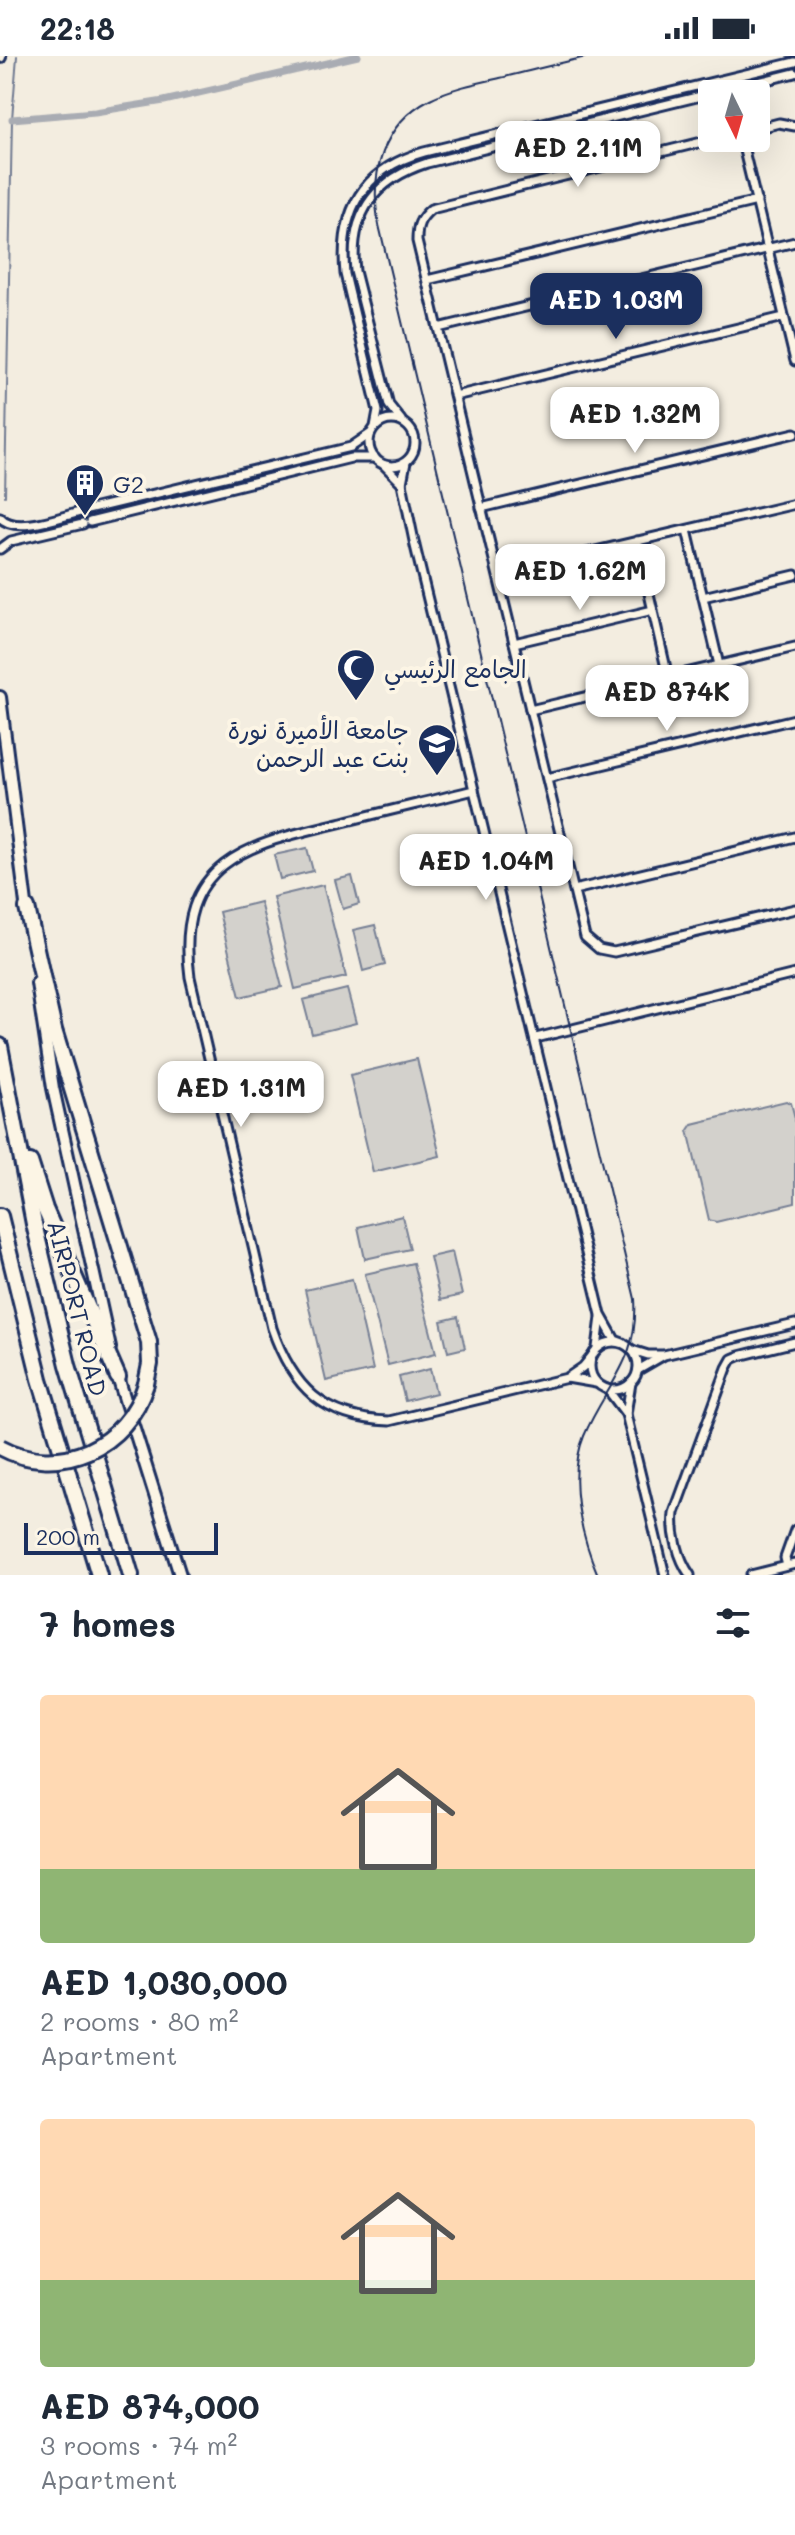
<!DOCTYPE html>
<meta charset="utf-8">
<style>
body{margin:0;font-family:Mali,"Playpen Sans Arabic",sans-serif;background:#f2f2f3;color:#1f2937;height:100vh;display:flex;flex-direction:column;font-size:30px;white-space:nowrap}
*{box-sizing:border-box;margin:0}
p{font-size:26px;color:#747a83}
.icon{flex:none;width:44px;height:44px;fill:none;stroke:currentColor;stroke-width:2;stroke-linecap:round;stroke-linejoin:round}
.map{position:relative;height:1519px;overflow:hidden}
.side{display:flex;flex-direction:column;background:#fff;flex:1}
.side>*{flex:none}
.needle{width:52px;rotate:175deg}
.buttons{position:absolute;left:698px;top:24px;display:grid;gap:16px}
.buttons a{display:grid;place-items:center;width:72px;height:72px;border-radius:8px;background:#fff;box-shadow:0 8px 32px #0002;font-size:40px}
.scale{position:absolute;left:24px;bottom:20px;width:194px;box-sizing:border-box;padding-left:8px;border:4px solid #1b2f5e;border-top:0;font-size:22px;line-height:28px;white-space:nowrap;color:#1b2f5e;-webkit-text-stroke:6px #fcf5e5;paint-order:stroke}
.price{position:absolute;translate:-50% -68px;padding:0 18px;border-radius:16px;background:#fff;color:#222;font-size:26px;line-height:52px;filter:drop-shadow(0 2px 4px #0008)}
.price::after{content:'';position:absolute;left:50%;top:48px;width:24px;height:18px;margin-left:-12px;background:inherit;clip-path:polygon(0 0,100% 0,50% 100%)}
.price.active{background:#1b2f5e;color:#fff}
ul{padding:0;list-style:none}
li{display:grid;align-content:center;gap:16px;height:424px;padding:0 40px}
li span{display:grid;place-items:center;height:248px;border-radius:8px;color:#555}
li>.icon{margin-inline-start:auto}
span .icon{width:144px;height:144px;fill:#fffc;stroke-width:1}
li b{font-size:34px}
h2{display:flex;justify-content:space-between;align-items:center;height:96px;padding:0 40px;font-size:34px}
.status{display:flex;justify-content:space-between;align-items:center;height:56px;padding:0 40px;background:#fff;direction:ltr}
.status svg{height:22px;fill:currentColor}
.map>svg:first-child{display:block}
.green{fill:#d3d1cc;stroke:#778095;stroke-width:2}
.lines{fill:none;stroke-linecap:round;stroke-linejoin:round}
.stream{stroke:#707a91;stroke-width:2}
.canal{stroke:#a9acb3;stroke-width:7}
.street-casing{stroke:#1b2f5e;stroke-width:13}
.secondary-casing{stroke:#1b2f5e;stroke-width:16}
.highway-casing{stroke:#1b2f5e;stroke-width:20}
.street{stroke:#fcf5e5;stroke-width:7}
.secondary{stroke:#fcf5e5;stroke-width:10}
.highway{stroke:#fcf5e5;stroke-width:14}
.tram{stroke:#1b2f5e;stroke-width:2}
.highway-bridge-casing{stroke:#1b2f5e;stroke-width:20;stroke-linecap:butt}
.highway-bridge{stroke:#fcf5e5;stroke-width:14}
.labels{text-anchor:middle;dominant-baseline:central;stroke-width:8;stroke-linejoin:round;paint-order:stroke}
.poi-label{font-size:24px;fill:#1b2f5e;stroke:#fcf5e5;text-anchor:start}
.street-label{font-size:24px;fill:#1b2f5e;stroke:#fcf5e5}
</style>
<div class="status"><b>22:18</b><svg viewBox="0 0 49 12"><path d="M0 12V9h3v3zM5 12V6h3v6zM10 12V3h3v9zM15 12V0h3v12zM26 1h20v11H26zM47 4h2v5h-2z"/></svg></div>
<div class="map">
<svg width="795" height="1519" viewBox="0 0 795 1519">
<rect width="100%" height="100%" fill="#f3ede0"/>
<filter id="ink" filterUnits="userSpaceOnUse"><feTurbulence type="fractalNoise" baseFrequency=".0125" numOctaves="2"/><feDisplacementMap in="SourceGraphic" scale="16" xChannelSelector="R" yChannelSelector="G"/><feConvolveMatrix kernelMatrix="1 2 1 2 8 2 1 2 1" color-interpolation-filters="sRGB"/></filter>
<g filter="url(#ink)">
<g class="green">
<path d="M307,792L313,815L280,823L274,799Z"/>
<path d="M352,820L359,848L343,853L335,824Z"/>
<path d="M323,829L346,921L295,933L273,841Z"/>
<path d="M260,846L282,931L240,941L219,856Z"/>
<path d="M375,869L385,909L363,915L353,874Z"/>
<path d="M347,933L356,967L312,978L303,944Z"/>
<path d="M417,1003L440,1100L373,1116L350,1019Z"/>
<path d="M786,1045L791,1047L795,1062V1147L716,1166L709,1164L688,1074L692,1068Z"/>
<path d="M402,1160L410,1193L365,1203L358,1171Z"/>
<path d="M452,1196L462,1239L440,1244L430,1201Z"/>
<path d="M413,1207L436,1297L388,1309L365,1218Z"/>
<path d="M352,1223L373,1314L326,1325L305,1234Z"/>
<path d="M458,1261L465,1292L448,1296L441,1265Z"/>
<path d="M430,1313L436,1337L405,1345L399,1321Z"/>
</g>
<g class="lines">
<path class="stream" d="M5,440L12,63L17,0"/>
<path class="canal" d="M12,63L95,56L164,45L358,0"/>
<g class="street-casing">
<g id="street">
<path d="M756,73L779,67L795,70"/>
<path d="M718,82L431,153C419,163 417,170 417,185L585,881L599,893L614,896L795,853"/>
<path d="M741,82L795,305"/>
<path d="M427,224L757,145"/>
<path d="M438,272L795,186"/>
<path d="M455,340L784,261"/>
<circle cx="392" cy="387" r="23"/>
<path d="M401,364L389,349L355,215C349,158 374,124 427,107L795,17"/>
<path d="M375,371L378,355L345,218C339,155 362,113 424,96L795,6"/>
<path d="M406,406L402,427L415,490L601,1259L615,1284L623,1287"/>
<path d="M384,409L402,427"/>
<path d="M481,452L795,377"/>
<path d="M87,454L351,391L370,378"/>
<path d="M0,461C15,479 60,461 80,456"/>
<path d="M90,466L351,402H375"/>
<path d="M687,474L719,609"/>
<path d="M637,485L668,621"/>
<path d="M0,493L11,485L83,468"/>
<path d="M498,518L795,448"/>
<path d="M703,541L795,519"/>
<path d="M514,587L653,554"/>
<path d="M530,654L795,591"/>
<path d="M547,722L795,663"/>
<path d="M474,734C430,745 386,755 343,766C249,788 174,804 190,921L272,1272C292,1331 324,1363 389,1365L567,1322L583,1311L592,1300"/>
<path d="M574,834L795,781"/>
<path d="M536,982L795,918"/>
<circle cx="614" cy="1310" r="24"/>
<path d="M597,1292L601,1261"/>
<path d="M632,1294L648,1299H662"/>
<path d="M638,1314L664,1299L795,1268"/>
<path d="M567,1322L596,1327"/>
<path d="M631,1327L626,1358L665,1519"/>
<path d="M608,1334L626,1358"/>
<path d="M787,1510L785,1502L795,1474"/>
<path d="M690,1519C678,1502 672,1477 674,1457L727,1312L732,1303L739,1300L795,1286"/>
<path d="M751,1519L795,1508"/>
</g>
</g>
<g class="secondary-casing">
<g id="secondary">
<path d="M0,1V0"/>
<path d="M0,641L27,856"/>
<path d="M37,927L53,1032L110,1292"/>
<path d="M116,1315L180,1519"/>
</g>
</g>
<g class="highway-casing">
<g id="highway">
<path d="M27,852L54,974L149,1286L150,1308L146,1328"/>
<path d="M0,990L34,1168L68,1309L131,1519"/>
<path d="M30,1106L45,1153L118,1321"/>
<path d="M0,1160L40,1323L99,1519"/>
</g>
</g>
<use href="#street" class="street"/>
<use href="#secondary" class="secondary"/>
<use href="#highway" class="highway"/>
<path class="tram" d="M590,0C560,7 530,15 500,22C477,27 452,32 430,43C382,68 369,119 379,169L635,1243C639,1306 606,1328 584,1380C567,1421 581,1480 598,1519"/>
<g class="highway-bridge-casing">
<path id="highway-bridge" d="M0,1391C59,1423 127,1391 146,1328"/>
</g>
<use href="#highway-bridge" class="highway-bridge"/>
</g>
</g>
<defs>
<g id="building-pin" transform="scale(2)"><path d="M0 17L-7.5 6A9.5 9.5 0 1 1 7.5 6Z" fill="#1b2f5e" stroke="#fcf5e5"/><path d="M-4-6H4V6H1V3H-1V6H-4ZM-2.5-4.3h1.7v1.8h-1.7ZM.8-4.3h1.7v1.8H.8ZM-2.5-1h1.7V.8h-1.7ZM.8-1h1.7V.8H.8Z" fill="#fff"/></g>
<g id="mosque-pin" transform="scale(2)"><path d="M0 17L-7.5 6A9.5 9.5 0 1 1 7.5 6Z" fill="#1b2f5e" stroke="#fcf5e5"/><path d="M3.5-4.9A6 6 0 1 0 3.5 4.9A5 5 0 1 1 3.5-4.9Z" fill="#fff"/></g>
<g id="university-pin" transform="scale(2)"><path d="M0 17L-7.5 6A9.5 9.5 0 1 1 7.5 6Z" fill="#1b2f5e" stroke="#fcf5e5"/><path d="M0-5L7-2L0 1L-7-2ZM-4 1L0 2.5L4 1V4Q0 6-4 4Z" fill="#fff"/></g>
</defs>
<g fill-rule="evenodd">
<use href="#building-pin" x="85" y="427"/>
<use href="#mosque-pin" x="356" y="612"/>
<use href="#university-pin" x="437" y="687"/>
</g>
<g class="labels">
<g class="poi-label">
<text x="113" y="427">G2</text>
<text x="384" y="612">الجامع الرئيسي</text>
<text x="409" y="673" text-anchor="end">جامعة الأميرة نورة<tspan x="409" dy="28">بنت عبد الرحمن</tspan></text>
</g>
<g class="street-label">
<text transform="translate(78 1252) rotate(76)">AIRPORT ROAD</text>
</g>
</g>
</svg>
<div class="buttons">
<a><svg class="needle" viewBox="-14 -14 28 28"><path d="M0-13l5 13h-10z" fill="#e53935"/><path d="M0 13l5-13h-10z" fill="#747a83"/></svg></a>
</div>
<div class="scale">200 m</div>
<b class="price" style="left:578px;top:133px">AED 2.11M</b>
<b class="price active" style="left:616px;top:285px">AED 1.03M</b>
<b class="price" style="left:635px;top:399px">AED 1.32M</b>
<b class="price" style="left:580px;top:556px">AED 1.62M</b>
<b class="price" style="left:667px;top:677px">AED 874K</b>
<b class="price" style="left:486px;top:846px">AED 1.04M</b>
<b class="price" style="left:241px;top:1073px">AED 1.31M</b>
</div>
<section class="side">
<h2>7 homes<svg class="icon" aria-label="filters" viewBox="0 0 24 24"><path d="M4 7h16M4 17h16"/><circle cx="9" cy="7" r="2"/><circle cx="15" cy="17" r="2"/></svg></h2>
<ul>
<li><span style="background:linear-gradient(#ffd9b3 70%,#8fb573 0)"><svg class="icon" aria-label="home" viewBox="0 0 24 24"><path d="M3 11l9-7 9 7M6 9v11h12V9"/></svg></span><div><b>AED 1,030,000</b><p>2 rooms · 80 m²</p><p>Apartment</p></div></li>
<li><span style="background:linear-gradient(#ffd9b3 65%,#8fb573 0)"><svg class="icon" aria-label="home" viewBox="0 0 24 24"><path d="M3 11l9-7 9 7M6 9v11h12V9"/></svg></span><div><b>AED 874,000</b><p>3 rooms · 74 m²</p><p>Apartment</p></div></li>
</ul>
</section>
